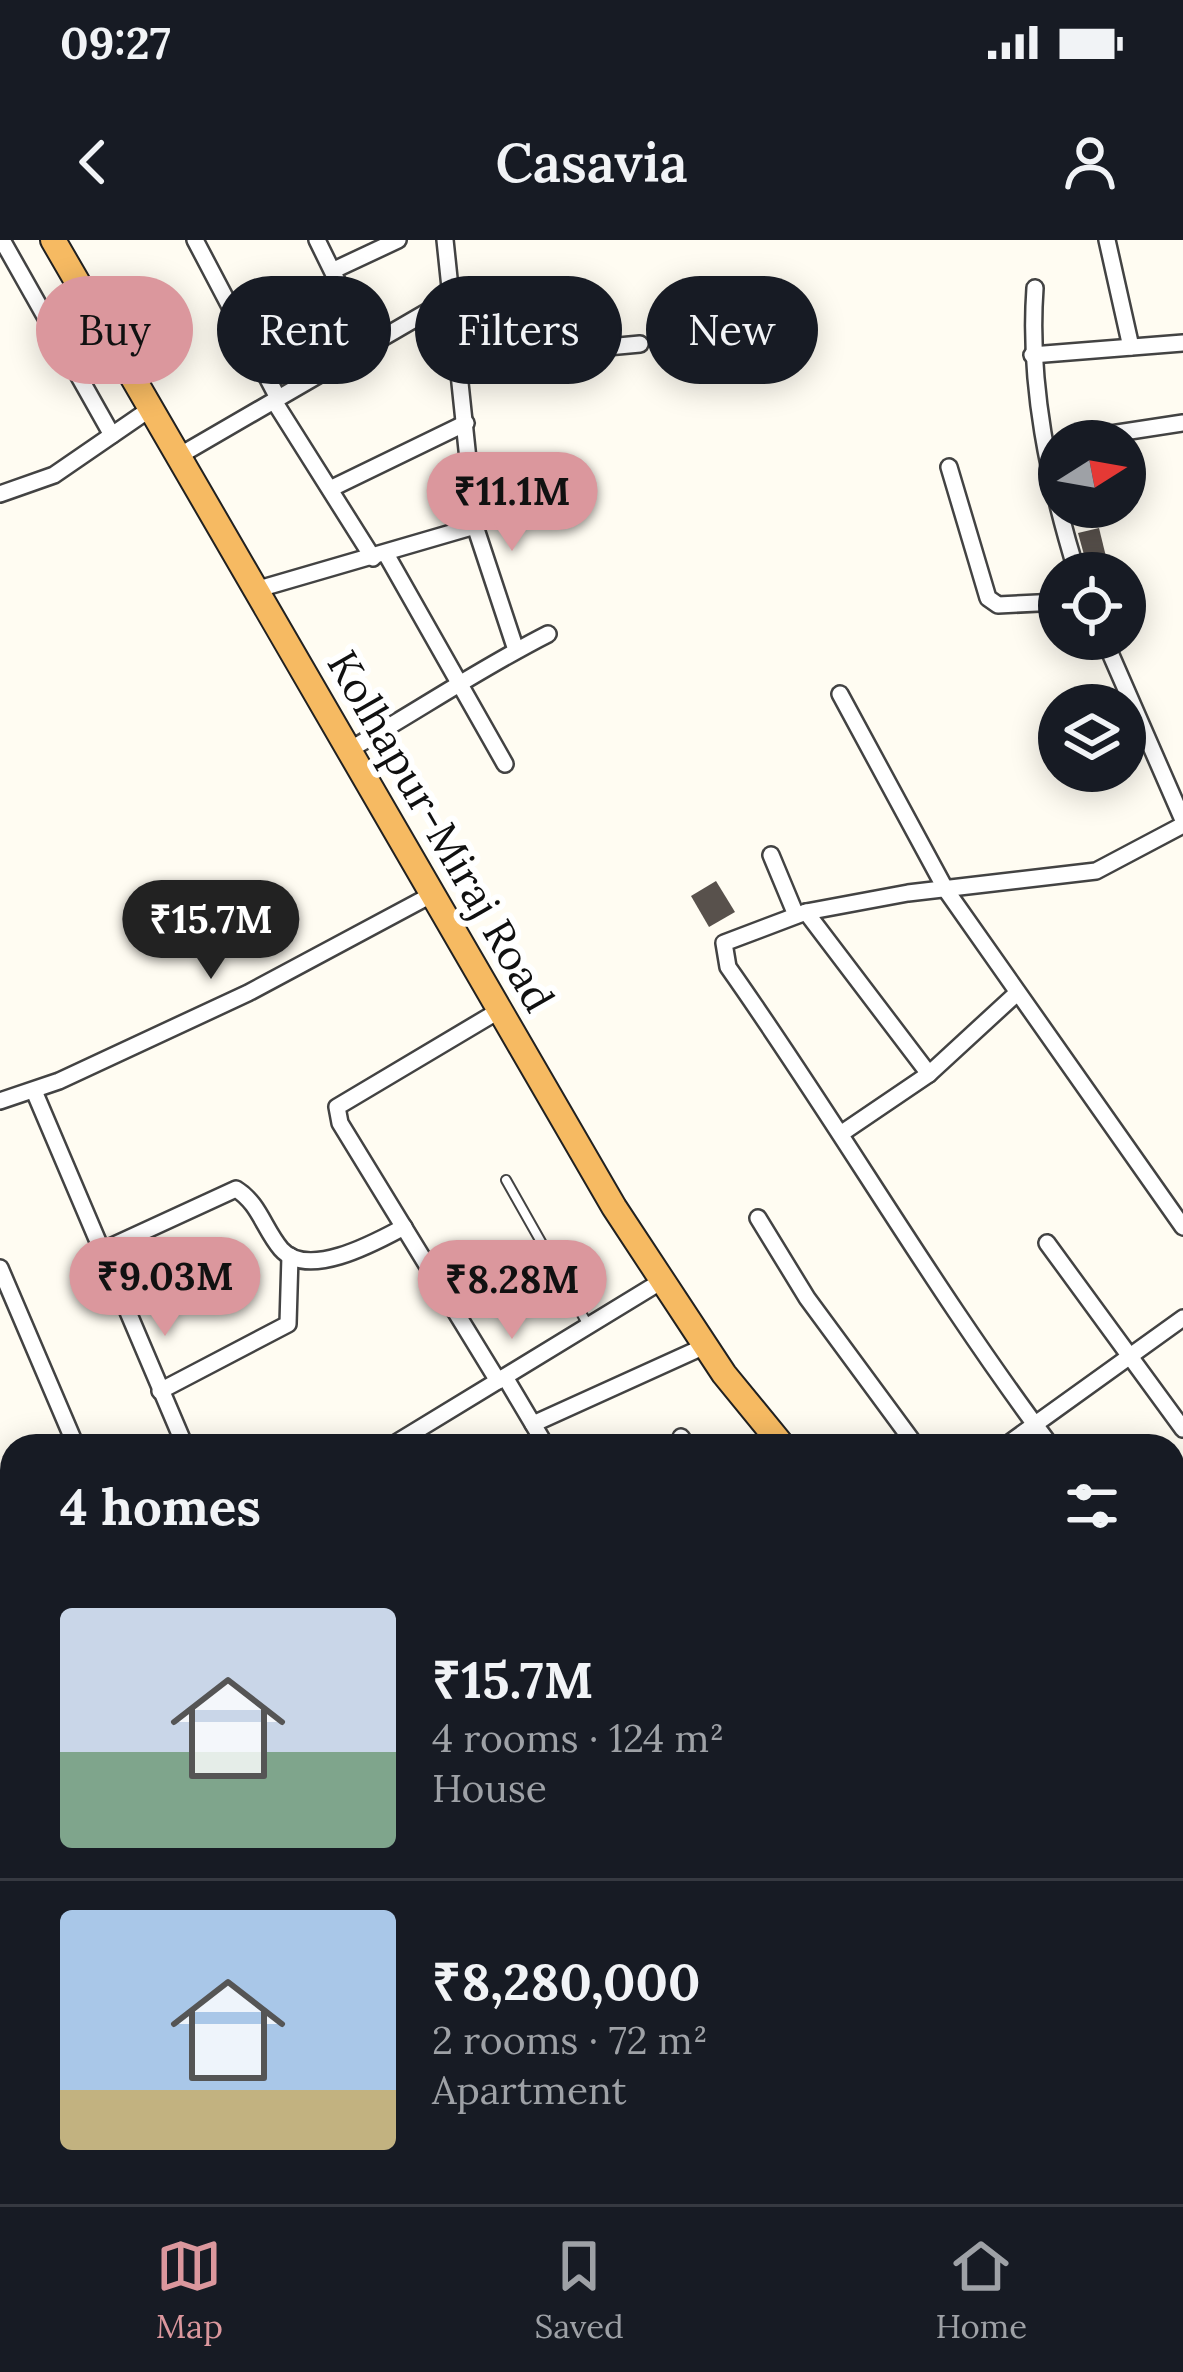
<!DOCTYPE html>
<meta charset="utf-8">
<style>
body{margin:0;font-family:Lora,serif;background:#242831;color:#f1f3f6;height:100vh;display:flex;flex-direction:column;font-size:45px;white-space:nowrap}
*{box-sizing:border-box;margin:0}
p{font-size:39px;color:#9ea1a6}
.icon{flex:none;width:66px;height:66px;fill:none;stroke:currentColor;stroke-width:2;stroke-linecap:round;stroke-linejoin:round}
.map{position:relative;flex:1;overflow:hidden}
.sheet{position:absolute;left:0px;top:1194px;width:1185px;height:771px;display:flex;flex-direction:column;background:#171b24;border-radius:36px 36px 0 0;box-shadow:0 6px 30px #0003}
.sheet>*{flex:none}
.banner{position:absolute;left:36px;top:36px;width:1113px;height:108px;display:flex;gap:24px}
.needle{width:78px;rotate:79deg}
.tools{position:absolute;left:1038px;top:180px;display:grid;gap:24px}
.tools a{display:grid;place-items:center;width:108px;height:108px;border-radius:50%;background:#171b24;box-shadow:0 6px 30px #0003;font-size:60px}
.price{position:absolute;translate:-50% -102px;padding:0 27px;border-radius:42px;background:#db979d;color:#111;font-size:39px;line-height:78px;filter:drop-shadow(0 3px 6px #0008)}
.price::after{content:'';position:absolute;left:50%;top:72px;width:36px;height:27px;margin-left:-18px;background:inherit;clip-path:polygon(0 0,100% 0,50% 100%)}
.price.current{background:#222;color:#fff}
ul{padding:0;list-style:none}
li{display:flex;align-items:center;gap:36px;height:300px;padding:0 60px}
li+li{border-top:3px solid #363941}
li span{display:grid;place-items:center;flex:none;width:336px;height:240px;border-radius:12px;color:#555}
li>.icon{margin-inline-start:auto}
span .icon{width:144px;height:144px;fill:#fffc;stroke-width:1}
li b{font-size:51px}
h2{display:flex;justify-content:space-between;align-items:center;height:144px;padding:0 60px;font-size:51px}
.tag{padding:0 42px;border-radius:54px;background:#171b24;box-shadow:0 6px 30px #0003;font-size:42px;line-height:108px}
.tag.current{background:#db979d;color:#111}
.status{display:flex;justify-content:space-between;align-items:center;height:84px;padding:0 60px;background:#171b24;direction:ltr}
.status svg{height:33px;fill:currentColor}
header{display:flex;justify-content:space-between;align-items:center;height:156px;padding:0 60px;background:#171b24;font-size:54px;font-weight:600}
.tabs{display:flex;justify-content:space-around;align-items:center;height:168px;border-top:3px solid #363941;background:#171b24;font-size:33px;color:#9ea1a6}
.tabs a{display:grid;justify-items:center;gap:6px}
.tabs .current{color:#db979d}
.map>svg:first-child{display:block}
.building{fill:#58514c}
.lines{fill:none;stroke-linecap:round;stroke-linejoin:round}
.service-casing{stroke:#434343;stroke-width:12}
.minor-casing{stroke:#434343;stroke-width:20}
.trunk-casing{stroke:#212121;stroke-width:28}
.service{stroke:#fff;stroke-width:8}
.minor{stroke:#fff;stroke-width:15}
.trunk{stroke:#f6ba62;stroke-width:24}
.labels{text-anchor:middle;dominant-baseline:central;stroke-width:12;stroke-linejoin:round;paint-order:stroke}
.street-label{font-size:42px;fill:#101010;stroke:#fff}
</style>
<div class="status"><b>09:27</b><svg viewBox="0 0 49 12"><path d="M0 12V9h3v3zM5 12V6h3v6zM10 12V3h3v9zM15 12V0h3v12zM26 1h20v11H26zM47 4h2v5h-2z"/></svg></div>
<header><svg class="icon" aria-label="back" viewBox="0 0 24 24"><path d="M15 5l-7 7 7 7"/></svg>Casavia<svg class="icon" aria-label="person" viewBox="0 0 24 24"><circle cx="12" cy="8" r="4"/><path d="M4 21q1-7 8-7t8 7"/></svg></header>
<div class="map">
<svg width="1183" height="1964" viewBox="0 0 1183 1964">
<rect width="100%" height="100%" fill="#fffcf2"/>
<g class="building">
<path d="M1099,288L1110,333H1089L1078,293Z"/>
<path d="M716,641L735,672L709,687L691,656Z"/>
</g>
<g class="lines">
<g class="service-casing">
<path id="service" d="M506,940L588,1085"/>
</g>
<g class="minor-casing">
<g id="minor">
<path d="M2,0L112,195"/>
<path d="M195,0L278,158"/>
<path d="M317,0L369,106"/>
<path d="M1107,0L1131,107"/>
<path d="M334,30L398,0"/>
<path d="M1035,48C1028,144 1049,242 1077,333"/>
<path d="M1032,115L1183,103"/>
<path d="M458,121L640,104"/>
<path d="M274,161L373,318"/>
<path d="M1065,201L1183,183"/>
<path d="M177,217L451,58"/>
<path d="M949,227L988,358L998,365L1059,362"/>
<path d="M330,249L466,183"/>
<path d="M0,254L54,235L150,169"/>
<path d="M475,286L516,410"/>
<path d="M386,314L505,524"/>
<path d="M255,350L475,286L445,0"/>
<path d="M1104,399L1183,580"/>
<path d="M840,454L946,650L1183,987"/>
<path d="M349,510C416,472 479,429 548,394"/>
<path d="M771,615L796,675"/>
<path d="M806,672L929,834"/>
<path d="M34,851L185,1206"/>
<path d="M0,861L59,841L248,753L433,654"/>
<path d="M842,893L929,834L1017,753"/>
<path d="M758,978L807,1058L916,1206"/>
<path d="M1047,1003L1183,1189"/>
<path d="M99,1012L236,949C259,963 264,989 281,1009C308,1040 376,1002 404,987"/>
<path d="M0,1028L76,1206"/>
<path d="M505,1137L546,1206"/>
<path d="M498,1141L340,883L337,867L500,770"/>
<path d="M160,1151L288,1084L290,1016"/>
<path d="M533,1184L705,1106"/>
<path d="M681,1197L687,1206"/>
<path d="M391,1206L660,1042"/>
<path d="M1005,1206L1183,1078"/>
<path d="M1051,1206C935,1052 839,884 728,727L724,703L806,672L908,653L1096,631L1183,585"/>
<path d="M0,1284L12,1314"/>
<path d="M1173,1369L1183,1383"/>
<path d="M1173,1509L1183,1501"/>
<path d="M0,1623L12,1616"/>
<path d="M0,1671L12,1698"/>
<path d="M1173,1752L1183,1746"/>
<path d="M1173,1922L1183,1935"/>
<path d="M0,1933L1,1932"/>
<path d="M131,1953L135,1964"/>
<path d="M481,1953L483,1964"/>
<path d="M631,1953L634,1964"/>
<path d="M775,1953L778,1964"/>
<path d="M919,1953L922,1964"/>
<path d="M991,1953L994,1964"/>
<path d="M1105,1953L1109,1964"/>
<path d="M1178,1964L1183,1962"/>
</g>
</g>
<g class="trunk-casing">
<g id="trunk">
<path d="M53,0L614,967L724,1134L783,1206"/>
<path d="M1173,1663L1183,1675"/>
</g>
</g>
<use href="#service" class="service"/>
<use href="#minor" class="minor"/>
<use href="#trunk" class="trunk"/>
</g>
<g class="labels">
<g class="street-label">
<text transform="translate(441 591) rotate(60)">Kolhapur-Miraj Road</text>
</g>
</g>
</svg>
<div class="tools">
<a><svg class="needle" viewBox="-14 -14 28 28"><path d="M0-13l5 13h-10z" fill="#e53935"/><path d="M0 13l5-13h-10z" fill="#9ea1a6"/></svg></a>
<a><svg class="icon" aria-label="locate" viewBox="0 0 24 24"><circle cx="12" cy="12" r="6"/><path d="M12 2v4M12 18v4M2 12h4M18 12h4"/></svg></a>
<a><svg class="icon" aria-label="layers" viewBox="0 0 24 24"><path d="M12 4l9 5-9 5-9-5zM3 14l9 5 9-5"/></svg></a>
</div>
<b class="price" style="left:512px;top:314px">₹11.1M</b>
<b class="price current" style="left:211px;top:742px">₹15.7M</b>
<b class="price" style="left:165px;top:1099px">₹9.03M</b>
<b class="price" style="left:512px;top:1102px">₹8.28M</b>
<div class="banner">
<a class="tag current">Buy</a>
<a class="tag">Rent</a>
<a class="tag">Filters</a>
<a class="tag">New</a>
</div>
<section class="sheet">
<h2>4 homes<svg class="icon" aria-label="filters" viewBox="0 0 24 24"><path d="M4 7h16M4 17h16"/><circle cx="9" cy="7" r="2"/><circle cx="15" cy="17" r="2"/></svg></h2>
<ul>
<li><span style="background:linear-gradient(#c9d6e8 60%,#7fa58c 0)"><svg class="icon" aria-label="home" viewBox="0 0 24 24"><path d="M3 11l9-7 9 7M6 9v11h12V9"/></svg></span><div><b>₹15.7M</b><p>4 rooms · 124 m²</p><p>House</p></div></li>
<li><span style="background:linear-gradient(#a9c7e8 75%,#c2b280 0)"><svg class="icon" aria-label="home" viewBox="0 0 24 24"><path d="M3 11l9-7 9 7M6 9v11h12V9"/></svg></span><div><b>₹8,280,000</b><p>2 rooms · 72 m²</p><p>Apartment</p></div></li>
</ul>
</section>
</div>
<nav class="tabs">
<a class="current"><svg class="icon" aria-label="map" viewBox="0 0 24 24"><path d="M3 6l6-2 6 2 6-2v14l-6 2-6-2-6 2zM9 4v14M15 6v14"/></svg>Map</a>
<a><svg class="icon" aria-label="saved" viewBox="0 0 24 24"><path d="M7 4h10v16l-5-4-5 4z"/></svg>Saved</a>
<a><svg class="icon" aria-label="home" viewBox="0 0 24 24"><path d="M3 11l9-7 9 7M6 9v11h12V9"/></svg>Home</a>
</nav>
